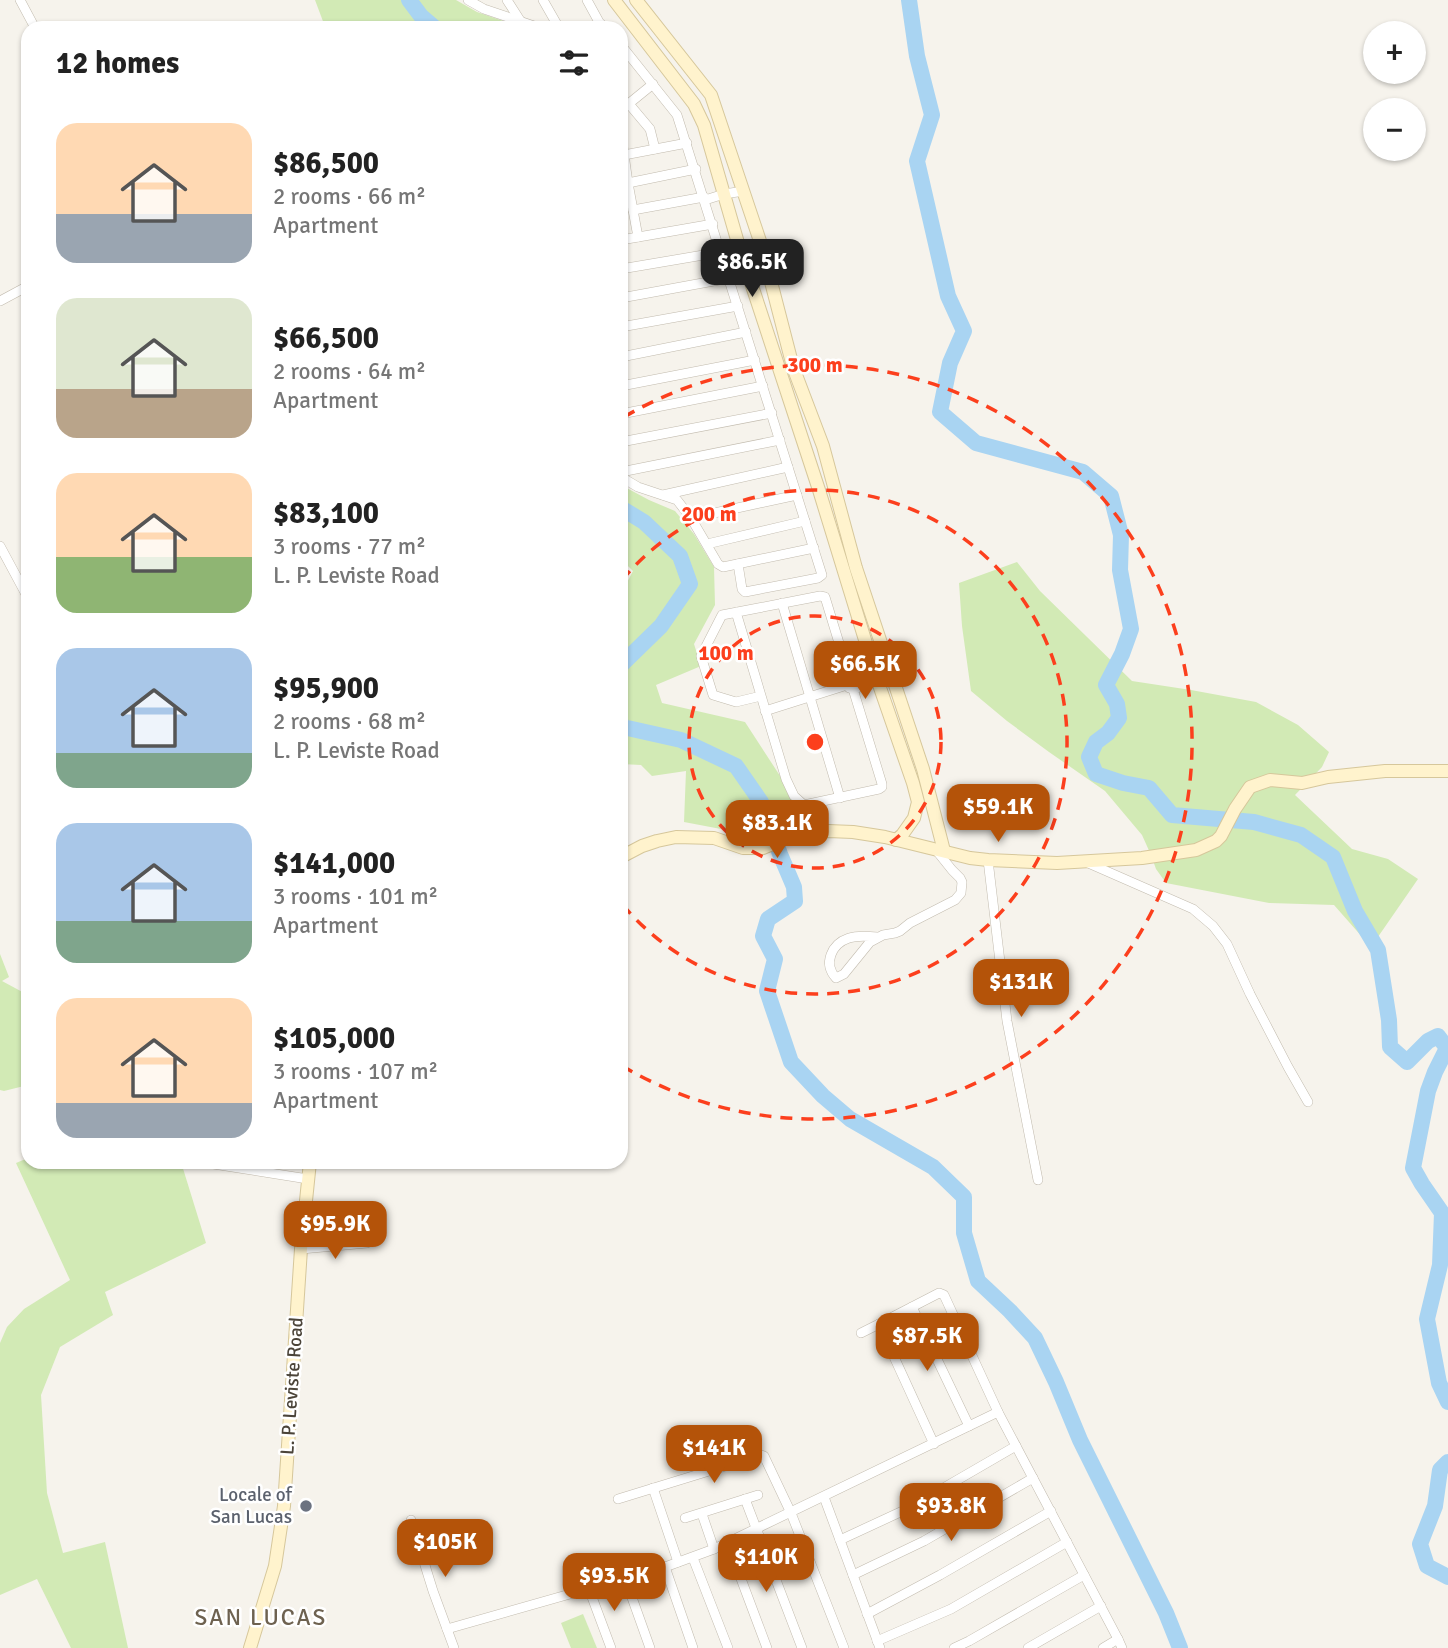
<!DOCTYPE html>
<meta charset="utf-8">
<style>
body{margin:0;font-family:Signika,sans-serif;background:#f6f6f6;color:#222;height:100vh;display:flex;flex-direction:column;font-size:26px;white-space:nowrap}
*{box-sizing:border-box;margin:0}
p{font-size:23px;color:#767676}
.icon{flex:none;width:38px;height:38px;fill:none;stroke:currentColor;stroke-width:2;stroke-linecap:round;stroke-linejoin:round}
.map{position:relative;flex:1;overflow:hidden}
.drawer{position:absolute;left:21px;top:21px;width:607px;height:1148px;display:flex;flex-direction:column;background:#fff;border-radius:21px;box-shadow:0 2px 5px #0004}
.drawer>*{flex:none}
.fabs{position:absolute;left:1363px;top:21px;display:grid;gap:14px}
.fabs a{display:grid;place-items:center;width:63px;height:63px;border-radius:50%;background:#fff;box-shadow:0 2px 5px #0004;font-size:35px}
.price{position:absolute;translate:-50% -60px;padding:0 16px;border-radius:14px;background:#b45309;color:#fff;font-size:23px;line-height:46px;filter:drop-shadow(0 2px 4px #0008)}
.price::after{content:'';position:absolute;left:50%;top:42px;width:21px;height:16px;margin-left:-10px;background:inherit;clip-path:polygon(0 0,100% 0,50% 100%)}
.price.active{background:#222;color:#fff}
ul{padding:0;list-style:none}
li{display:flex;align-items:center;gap:21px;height:175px;padding:0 35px}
li span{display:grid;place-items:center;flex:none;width:196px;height:140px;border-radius:21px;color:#555}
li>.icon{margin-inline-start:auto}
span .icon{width:84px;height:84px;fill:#fffc;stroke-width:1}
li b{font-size:30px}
h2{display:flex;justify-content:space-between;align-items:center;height:84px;padding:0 35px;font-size:30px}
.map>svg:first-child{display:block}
.green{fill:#d2eab5}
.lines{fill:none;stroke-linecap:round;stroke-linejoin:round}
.river{stroke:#a9d4f2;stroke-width:16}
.street-casing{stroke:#c2bbae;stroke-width:10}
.secondary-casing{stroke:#d6c79b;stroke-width:14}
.street{stroke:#fff;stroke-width:9}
.secondary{stroke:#fff3cd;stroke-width:12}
.ring{fill:none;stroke:#fc3f1d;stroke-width:3.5;stroke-dasharray:12 9}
.worship-dot{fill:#6b7280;stroke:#fff;stroke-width:2.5}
.labels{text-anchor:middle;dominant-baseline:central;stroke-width:5;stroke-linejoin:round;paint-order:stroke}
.street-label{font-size:19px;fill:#4b4439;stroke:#fff}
.worship-label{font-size:19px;fill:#5b616d;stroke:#fff;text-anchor:end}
.quarter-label{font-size:23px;letter-spacing:2px;fill:#6e6250;stroke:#fff}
.centre{fill:#fc3f1d;stroke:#fff;stroke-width:3.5}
.ring-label{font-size:21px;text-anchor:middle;font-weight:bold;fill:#fc3f1d;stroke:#fff;stroke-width:5;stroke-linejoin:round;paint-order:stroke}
</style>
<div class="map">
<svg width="1448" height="1648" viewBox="0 0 1448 1648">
<rect width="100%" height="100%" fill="#f6f3ec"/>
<g class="green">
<path d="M315,0H456L477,12L524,28H328L324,24Z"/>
<path d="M621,485L649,500L675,511L694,534L714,567L715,605L694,644L701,666L656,685L662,703L745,722L797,802L796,822L742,833L684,822L686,771L652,776L641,765L621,764V594L633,571L621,559Z"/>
<path d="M1017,562L1040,591L1132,681L1191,690L1256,702L1298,725L1329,752L1322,767L1295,795L1352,849L1388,859L1418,879L1371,947L1334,905L1269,903L1166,883L1156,869L1151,855L1142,835L1105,791L1049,752L1007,721L971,691L962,626L959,583Z"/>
<path d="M0,954L9,977L2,981L28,995V1085L4,1091L0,1090Z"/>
<path d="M28,1158V1162H181L206,1243L105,1292L113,1315L60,1347L41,1395L47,1493L63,1553L105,1542L128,1648H71L37,1579L0,1595V1343L7,1327L24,1309L70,1280L16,1163Z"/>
<path d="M583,1614L597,1648H571L561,1623Z"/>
</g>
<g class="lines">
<g class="river">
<path d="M409,0L421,16L435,28"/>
<path d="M909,0L917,56L932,115L917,161L948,296L964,331L950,363L940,412L976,443L1083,472L1111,496L1121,535L1120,570L1131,629L1122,654L1106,685L1117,704L1119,718L1108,733L1096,742L1089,757L1096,774L1123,783L1149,788L1172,815L1254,822L1301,835L1333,857L1355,911L1378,950L1389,1020L1390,1047L1407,1062L1428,1041L1438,1036L1447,1048L1435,1072L1428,1091L1413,1168L1422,1184L1442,1213L1440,1265L1427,1319L1439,1383L1448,1402"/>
<path d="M621,508L644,522L680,556L690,584L661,626L621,665"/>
<path d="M621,723L623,727L681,740L736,766L761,802L780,854L794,887L795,901L768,919L763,936L775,959L767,991L791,1062L823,1096L850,1119L933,1167L964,1197V1233L978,1281L1010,1311L1035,1338L1056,1382L1080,1440L1166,1613L1180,1648"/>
<path d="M1448,1462L1440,1470L1435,1506L1420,1544L1427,1566L1448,1577"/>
</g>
<g class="street-casing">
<g id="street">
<path d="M20,0L35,28"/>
<path d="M468,0L484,9L540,28"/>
<path d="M507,0L521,22"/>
<path d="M543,0L559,28"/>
<path d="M587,0L599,22L605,28"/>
<path d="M621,45L677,115L822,575L818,578L745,592L742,589L738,564"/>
<path d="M629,104L650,129L655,149"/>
<path d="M621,110L653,84"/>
<path d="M621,133L628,183L638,237"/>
<path d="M624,155L687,143"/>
<path d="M628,183L696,169"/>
<path d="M705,200L724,194L744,191"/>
<path d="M633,210L704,197"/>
<path d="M621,240L713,224"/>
<path d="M621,269L721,252"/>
<path d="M621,298L730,278"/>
<path d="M0,301L28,286"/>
<path d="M621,327L738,306"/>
<path d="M621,357L746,332"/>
<path d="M621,386L755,360"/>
<path d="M621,414L763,386"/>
<path d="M621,442L772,413"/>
<path d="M621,472L780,440"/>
<path d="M621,477L638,487L677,500L691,518L718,564L723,567L814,548"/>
<path d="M663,495L788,467"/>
<path d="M691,518L797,495"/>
<path d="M707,544L805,521"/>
<path d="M0,546L28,598"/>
<path d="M782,603L840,798"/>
<path d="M736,612L786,779L794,796L804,805L879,789L882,787V784L825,597L820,596L722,615L701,656L713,695L736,702L761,696"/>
<path d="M849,688L853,689L867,685L871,678"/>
<path d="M765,711L844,686C856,674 859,679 872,677C878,676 885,673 890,671"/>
<path d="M988,860L1007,1021L1038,1180"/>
<path d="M1088,863L1193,909L1213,926L1227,944L1250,994L1288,1067L1308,1102"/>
<path d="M877,937C868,936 858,935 849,938C831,944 823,964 836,978L844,974L870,942L883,935L895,933L900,931L910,923L955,900L961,893L962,882L960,878L952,870L936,850"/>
<path d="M207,1163L308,1179"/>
<path d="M301,1249L367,1243"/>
<path d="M912,1307L969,1426"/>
<path d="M861,1333L879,1324"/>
<path d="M934,1444L879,1324L939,1293L944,1295L998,1412"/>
<path d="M653,1488L678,1562"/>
<path d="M824,1497L880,1648"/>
<path d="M618,1499L761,1455L764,1456L791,1513L844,1648"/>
<path d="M745,1499L802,1648"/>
<path d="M702,1514L714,1549"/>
<path d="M685,1518L758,1495"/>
<path d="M411,1520L433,1591L454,1648"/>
<path d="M840,1540L909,1508L1016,1446"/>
<path d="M728,1544L767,1648"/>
<path d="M693,1558L728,1648"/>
<path d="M665,1567L693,1648"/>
<path d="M853,1575L924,1541L1033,1478"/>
<path d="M625,1578L650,1648"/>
<path d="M589,1589L611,1648"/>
<path d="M867,1614L940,1575L1051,1511"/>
<path d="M447,1629L665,1567L714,1549L998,1412L1118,1639"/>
<path d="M877,1641L951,1609L1067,1542"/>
<path d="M954,1648L969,1641L1084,1575"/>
<path d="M1028,1648L1101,1606"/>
<path d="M1103,1648L1118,1639L1122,1648"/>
</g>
</g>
<g class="secondary-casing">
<g id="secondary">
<path d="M614,0L694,104L704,125L738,243L819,490L877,679L913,783L918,802L914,818L902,835L896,840"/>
<path d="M636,0L711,95L762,247L793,367L823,446L856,568L923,769L944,851"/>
<path d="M621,857L642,846L657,841L676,837L714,838L743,848H763L789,837L828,831L853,832L885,837L970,858L988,860L1057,863L1142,858L1196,850L1216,841L1221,836L1235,809L1250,787L1270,780L1302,783L1328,777L1385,771H1448"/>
<path d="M250,1648L275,1566L284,1506L301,1249L310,1162"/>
</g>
</g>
<use href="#street" class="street"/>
<use href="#secondary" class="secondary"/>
</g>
<g class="ring">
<circle cx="815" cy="742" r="126"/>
<path d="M622 580A252 252 0 1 1 622 904"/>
<path d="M624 417A377 377 0 1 1 624 1067"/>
</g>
<circle class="worship-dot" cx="306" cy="1506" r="7"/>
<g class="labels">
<g class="street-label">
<text transform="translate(292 1386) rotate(-86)">L. P. Leviste Road</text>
</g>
<g class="worship-label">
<text x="292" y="1495">Locale of<tspan x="292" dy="22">San Lucas</tspan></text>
</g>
<g class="quarter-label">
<text x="261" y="1617">SAN LUCAS</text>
</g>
</g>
<circle cx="815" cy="742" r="10" class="centre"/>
<g class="ring-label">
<text x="815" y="372">300 m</text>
<text x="709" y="521">200 m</text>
<text x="726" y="660">100 m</text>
</g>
</svg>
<div class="fabs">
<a>+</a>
<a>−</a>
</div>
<b class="price active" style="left:752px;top:299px">$86.5K</b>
<b class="price" style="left:865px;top:701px">$66.5K</b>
<b class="price" style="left:998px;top:844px">$59.1K</b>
<b class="price" style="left:777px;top:860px">$83.1K</b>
<b class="price" style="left:1021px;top:1019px">$131K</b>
<b class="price" style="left:335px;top:1261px">$95.9K</b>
<b class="price" style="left:927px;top:1373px">$87.5K</b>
<b class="price" style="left:714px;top:1485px">$141K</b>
<b class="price" style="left:951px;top:1543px">$93.8K</b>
<b class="price" style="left:445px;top:1579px">$105K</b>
<b class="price" style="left:766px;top:1594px">$110K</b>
<b class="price" style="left:614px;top:1613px">$93.5K</b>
<section class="drawer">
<h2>12 homes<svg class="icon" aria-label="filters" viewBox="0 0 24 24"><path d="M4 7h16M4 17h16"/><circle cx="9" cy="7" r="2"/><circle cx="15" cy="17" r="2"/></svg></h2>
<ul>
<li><span style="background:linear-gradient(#ffd9b3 65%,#9aa5b1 0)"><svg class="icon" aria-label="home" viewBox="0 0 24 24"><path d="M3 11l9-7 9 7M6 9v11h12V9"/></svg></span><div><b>$86,500</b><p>2 rooms · 66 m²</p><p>Apartment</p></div></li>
<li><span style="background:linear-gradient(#dfe7d0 65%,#b9a48a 0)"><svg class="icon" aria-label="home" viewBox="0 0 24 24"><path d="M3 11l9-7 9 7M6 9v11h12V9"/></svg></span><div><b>$66,500</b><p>2 rooms · 64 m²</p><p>Apartment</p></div></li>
<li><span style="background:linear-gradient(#ffd9b3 60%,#8fb573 0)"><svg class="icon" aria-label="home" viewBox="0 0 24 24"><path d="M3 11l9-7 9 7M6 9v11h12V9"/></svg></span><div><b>$83,100</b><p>3 rooms · 77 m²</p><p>L. P. Leviste Road</p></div></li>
<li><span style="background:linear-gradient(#a9c7e8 75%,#7fa58c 0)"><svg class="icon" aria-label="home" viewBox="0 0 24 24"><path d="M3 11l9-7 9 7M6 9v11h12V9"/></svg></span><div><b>$95,900</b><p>2 rooms · 68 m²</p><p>L. P. Leviste Road</p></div></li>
<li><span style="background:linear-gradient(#a9c7e8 70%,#7fa58c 0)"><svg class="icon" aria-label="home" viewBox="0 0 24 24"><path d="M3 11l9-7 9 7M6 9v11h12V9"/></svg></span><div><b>$141,000</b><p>3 rooms · 101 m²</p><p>Apartment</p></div></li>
<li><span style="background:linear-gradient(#ffd9b3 75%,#9aa5b1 0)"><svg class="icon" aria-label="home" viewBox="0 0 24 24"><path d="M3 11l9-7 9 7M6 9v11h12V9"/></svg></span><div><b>$105,000</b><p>3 rooms · 107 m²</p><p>Apartment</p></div></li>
</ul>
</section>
</div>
